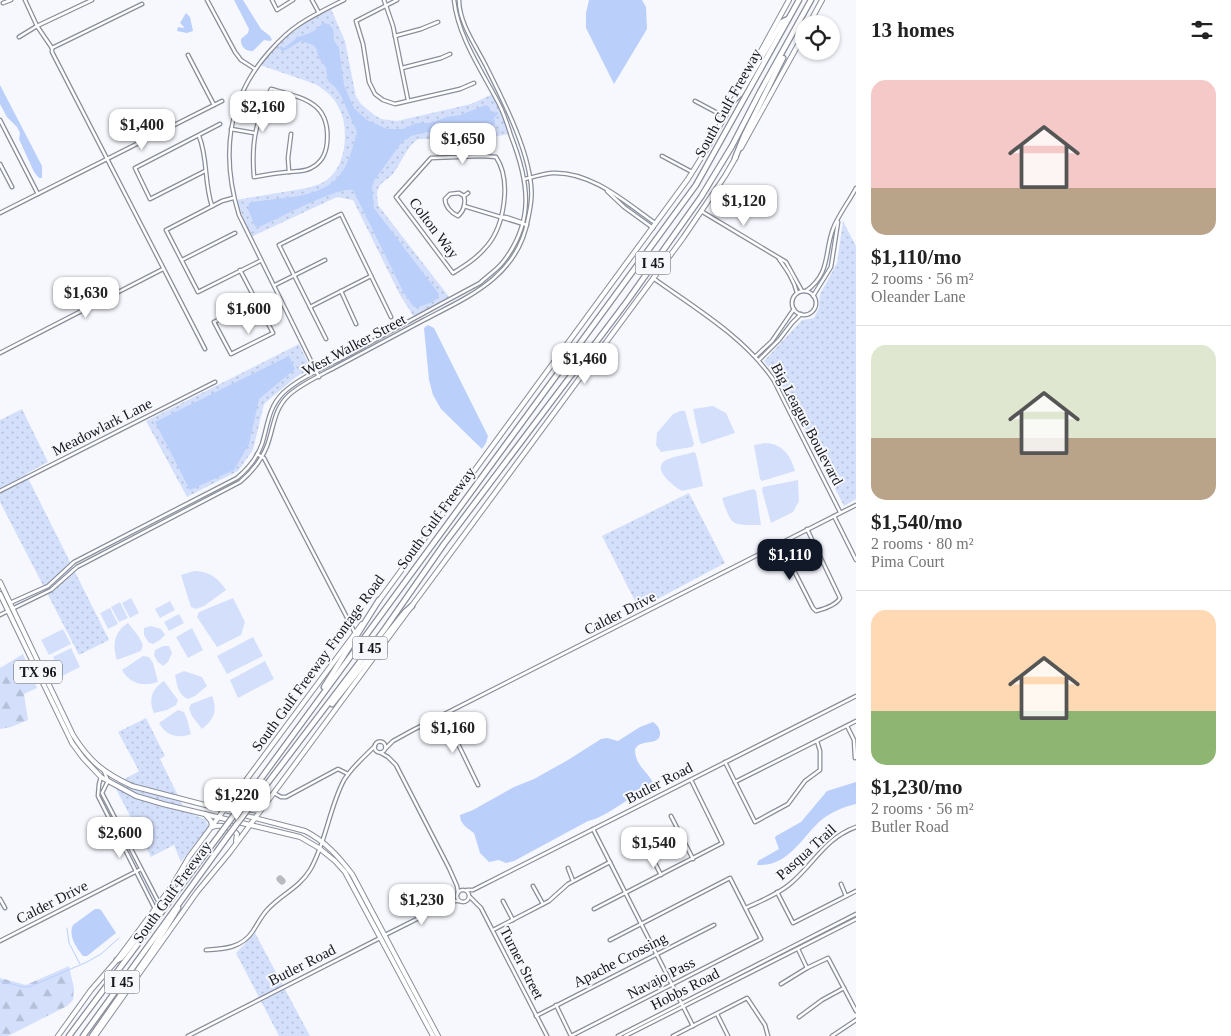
<!DOCTYPE html>
<meta charset="utf-8">
<style>
body{margin:0;font-family:Georgia,serif;background:#f2f2f2;color:#222;height:100vh;display:flex;flex-direction:column;font-size:19px;white-space:nowrap}
*{box-sizing:border-box;margin:0}
p{font-size:16px;color:#767676}
.icon{flex:none;width:28px;height:28px;fill:none;stroke:currentColor;stroke-width:2;stroke-linecap:round;stroke-linejoin:round}
.map{position:relative;flex:1;overflow:hidden}
.side{display:flex;flex-direction:column;background:#fff;width:375px}
.side>*{flex:none}
.fabs{position:absolute;left:795px;top:15px;display:grid;gap:10px}
.fabs a{display:grid;place-items:center;width:45px;height:45px;border-radius:50%;background:#fff;box-shadow:0 1px 4px #0004;font-size:25px}
.price{position:absolute;translate:-50% -42px;padding:0 11px;border-radius:10px;background:#fff;color:#222;font-size:16px;line-height:32px;filter:drop-shadow(0 1px 2px #0008)}
.price::after{content:'';position:absolute;left:50%;top:30px;width:15px;height:11px;margin-left:-8px;background:inherit;clip-path:polygon(0 0,100% 0,50% 100%)}
.price.selected{background:#111827;color:#fff}
ul{padding:0;list-style:none}
li{display:grid;align-content:center;gap:10px;height:265px;padding:0 15px}
li+li{border-top:1px solid #e0e0e0}
li span{display:grid;place-items:center;height:155px;border-radius:15px;color:#555}
li>.icon{margin-inline-start:auto}
span .icon{width:90px;height:90px;fill:#fffc;stroke-width:1}
li b{font-size:21px}
h2{display:flex;justify-content:space-between;align-items:center;height:60px;padding:0 15px;font-size:21px}
main{display:flex;flex:1;min-height:0}
.map>svg:first-child{display:block}
.grass{fill:url(#grass-dots)}
.forest{fill:url(#forest-firs)}
.pitch{fill:#d4e0fb}
.water{fill:#bbcffb}
.lines{fill:none;stroke-linecap:round;stroke-linejoin:round}
.stream{stroke:#bbcffb;stroke-width:1}
.taxiway{stroke:#b8bac0;stroke-width:7}
.minor-casing{stroke:#898e9a;stroke-width:5}
.major-casing{stroke:#898e9a;stroke-width:6}
.highway-casing{stroke:#898e9a;stroke-width:7}
.minor{stroke:#fff;stroke-width:2.5}
.major{stroke:#fff;stroke-width:4}
.highway{stroke:#fff;stroke-width:4.5}
.highway-bridge-casing{stroke:#898e9a;stroke-width:7;stroke-linecap:butt}
.highway-bridge{stroke:#fff;stroke-width:4.5}
.labels{text-anchor:middle;dominant-baseline:central;stroke-width:4;stroke-linejoin:round;paint-order:stroke}
.shield{fill:#f6f8fe;stroke:#595b60;stroke-width:1}
.shield-label{font-size:14px;font-weight:bold;fill:#16181d}
.street-label{font-size:15px;fill:#16181d;stroke:#f6f8fe}
</style>
<main>
<div class="map">
<svg width="856" height="1036" viewBox="0 0 856 1036">
<defs>
<pattern id="grass-dots" width="8" height="8" patternUnits="userSpaceOnUse" patternTransform="scale(1.25)"><rect width="8" height="8" fill="#d4e0fb"/><path d="M2 2h.1M6 6h.1" fill="none" stroke="#b5bfd7" stroke-width="1.8" stroke-linecap="round"/></pattern>
<pattern id="forest-firs" width="22" height="20" patternUnits="userSpaceOnUse" patternTransform="scale(1.25)"><rect width="22" height="20" fill="#d4e0fb"/><path d="M5 1l3.5 6h-7zM16 11l3.5 6h-7z" fill="#b5bfd7"/></pattern>
</defs>
<rect width="100%" height="100%" fill="#f6f8fe"/>
<g class="grass">
<path d="M331,9L345,41L356,97L361,104L373,114L381,119L397,121L471,104L493,94L510,134L478,139H418C405,148 402,163 392,175C387,180 381,182 378,189C376,193 378,200 378,205L450,298L414,317L400,295L353,200L337,197L251,237L236,200L307,188C314,186 322,184 328,179C338,171 342,159 344,148C348,120 340,98 315,84L260,65C282,38 301,24 331,9Z"/>
<path d="M843,221L856,246V499L844,506L779,381L764,361L802,320L814,318L819,308L820,294L837,263Z"/>
<path d="M299,344L311,369L296,377L264,404L253,450L238,471L187,497L146,421Z"/>
<path d="M22,409L48,462L26,474L109,640L79,655L0,502V420Z"/>
<path d="M689,493L725,563L639,609L602,536Z"/>
<path d="M146,718L165,756L160,759L186,812L205,819L209,827L181,862L174,845L151,857L114,785L139,771L118,732Z"/>
<path d="M255,933L310,1036H279L236,953Z"/>
</g>
<g class="forest">
<path d="M23,654L37,688L24,694L28,720L11,727L0,729V668Z"/>
<path d="M69,966L74,988L73,1000L67,1006L8,1036H0V978L26,985Z"/>
</g>
<g class="pitch">
<path d="M713,406L726,413L735,433L702,444L700,442L693,409Z"/>
<path d="M680,411H685L694,444L692,447L661,452L656,445L657,433L673,414Z"/>
<path d="M765,443C783,444 790,455 795,471L762,481L760,479L754,445Z"/>
<path d="M694,452L696,454L703,486L682,491C675,487 650,469 666,460C674,456 685,455 694,452Z"/>
<path d="M798,480L799,501L793,512L771,523L762,490L763,487Z"/>
<path d="M753,489L756,491L761,525C731,525 732,527 722,498Z"/>
<path d="M194,571C209,571 218,578 226,590L204,606L196,609L191,607L181,575Z"/>
<path d="M131,598L139,613L130,618L122,603Z"/>
<path d="M233,598L245,622L241,635L217,647L197,617L199,612Z"/>
<path d="M170,601L175,610L160,618L155,609Z"/>
<path d="M120,602L128,618L119,622L111,607Z"/>
<path d="M110,608L118,624L108,629L100,613Z"/>
<path d="M179,614L184,623L169,631L164,622Z"/>
<path d="M128,623L139,637L143,645L141,651L117,660C112,645 114,632 128,623Z"/>
<path d="M151,626L161,629L165,635L160,640L153,644L148,642L144,635V628Z"/>
<path d="M192,628L203,650L188,658L176,637Z"/>
<path d="M63,629L71,644L49,655L41,640Z"/>
<path d="M253,637L263,656L227,674L217,656Z"/>
<path d="M163,646H169L172,653L168,662L163,666L157,661L154,655L155,650Z"/>
<path d="M71,648L80,667L62,676L53,657Z"/>
<path d="M143,656L149,657L153,663L158,682C143,687 130,684 122,670Z"/>
<path d="M265,661L274,679L238,698L230,680Z"/>
<path d="M184,671L202,677L207,686L195,696L188,699C178,695 177,685 175,675Z"/>
<path d="M164,681L178,700L176,705L167,710L154,713C148,700 152,688 164,681Z"/>
<path d="M212,696C218,710 214,720 202,729L192,716L189,709L191,704Z"/>
<path d="M178,710L184,712L187,719L191,734C178,739 166,736 159,723Z"/>
</g>
<g class="water">
<path d="M234,0H243L261,29L270,36L272,40L270,41L264,40L253,51C246,52 240,46 241,39L248,33L249,29Z"/>
<path d="M589,0H642L646,7L647,29L614,84L586,28V13Z"/>
<path d="M186,13L190,17L193,31L187,33L177,31L178,27L183,28L184,27L180,23Z"/>
<path d="M323,23L329,24L333,29L334,40L339,49L344,85L354,108L367,120L387,129H403L416,123H430L447,117L460,115L486,105L489,107L492,113L498,112V114L494,118L495,123L491,128L481,129L469,133L452,130L438,134L427,132L411,136L402,142L373,182L372,189L374,208L439,294C437,303 424,304 417,308L413,306L403,291L353,190C336,187 278,219 259,227L255,226L248,209L249,203C280,196 322,201 342,172C350,161 353,145 357,132L341,96L335,87L328,81L326,68L319,58L316,48L313,45L301,41L284,51H282L279,48L281,46L284,48L298,37L313,32Z"/>
<path d="M0,85L42,166V178H39L34,172L19,139L20,133L17,127L7,117L0,104Z"/>
<path d="M428,325L434,328L488,436L486,443L482,449L441,409L433,395L429,380L424,328Z"/>
<path d="M289,356L295,369L259,399L249,444L234,470L190,490L155,422Z"/>
<path d="M653,722C657,725 659,727 660,732C661,744 648,741 641,744C637,745 637,747 635,749C635,766 647,770 653,783C644,796 636,795 623,803C612,810 601,818 588,821L514,861L506,863L499,860L489,862L480,853L474,833C467,828 460,824 460,815L473,810L514,787L534,779L568,760L601,739L607,738L618,741L640,727Z"/>
<path d="M856,782V804C843,807 828,813 818,823C800,841 786,867 757,865L758,861L779,849L775,838L776,836L801,822L827,791Z"/>
<path d="M95,909H99L101,910L116,933L87,956H83C76,947 68,936 73,925Z"/>
</g>
<g class="lines">
<g class="stream">
<path d="M67,928L69,943L80,964"/>
<path d="M0,981L23,987H29L87,962L101,954L119,938"/>
</g>
<path class="taxiway" d="M280,879L282,881"/>
<g class="minor-casing">
<g id="minor">
<path d="M25,0L37,26L52,48V52L205,349"/>
<path d="M207,0L235,52L241,60L255,69"/>
<path d="M272,0L277,10L293,0"/>
<path d="M312,0L319,13"/>
<path d="M384,0L393,26L408,100"/>
<path d="M397,0L356,21L363,44L369,82L375,94L383,100L395,104L460,89L474,83"/>
<path d="M3,3L11,0"/>
<path d="M395,36L421,29L438,22"/>
<path d="M19,37L37,26L92,0"/>
<path d="M52,48L142,4"/>
<path d="M402,68L441,58L450,54"/>
<path d="M271,89C303,98 331,102 327,143C326,154 321,163 311,168C304,172 296,171 288,172C277,173 265,175 254,177C251,141 256,122 271,89Z"/>
<path d="M695,101L725,117"/>
<path d="M214,105L222,101"/>
<path d="M0,120L38,194"/>
<path d="M231,129L254,133"/>
<path d="M199,136C208,158 204,183 212,206"/>
<path d="M482,156L496,157C512,181 504,226 487,246C477,258 466,265 453,273L396,197L431,158Z"/>
<path d="M662,156L692,172"/>
<path d="M0,164L12,187"/>
<path d="M205,171L150,199L135,168L220,124"/>
<path d="M289,172L288,158L291,134"/>
<path d="M525,179C533,177 543,174 552,173C591,171 625,202 655,223"/>
<path d="M607,191L624,207L653,228"/>
<path d="M459,193L464,196C466,203 464,211 458,216C451,213 445,206 445,199L450,194Z"/>
<path d="M464,196L468,193"/>
<path d="M233,198L222,201L166,230L198,292L260,261"/>
<path d="M464,206L527,225"/>
<path d="M701,211L786,262L802,291"/>
<path d="M0,213L214,105L188,55"/>
<path d="M503,217H506L521,222"/>
<path d="M779,259C787,270 794,280 797,293"/>
<path d="M182,260L235,233"/>
<path d="M240,270L273,333L231,354L214,322L256,301"/>
<path d="M653,278C695,308 743,336 773,379L840,512"/>
<path d="M275,285L325,260"/>
<path d="M341,291L356,324"/>
<path d="M806,291C831,273 824,253 833,229C837,217 850,200 856,188"/>
<circle cx="804" cy="303" r="12"/>
<path d="M813,296L831,267L838,222"/>
<path d="M310,307L371,276"/>
<path d="M326,339L279,245L341,214L391,317"/>
<path d="M0,353L163,269"/>
<path d="M756,356L772,341L794,309"/>
<path d="M759,360L779,340L792,323L801,314"/>
<path d="M319,377L239,215C221,156 227,99 269,52C277,43 286,33 297,26C311,16 328,8 344,0"/>
<path d="M257,454L264,458L355,633"/>
<path d="M0,491L215,382"/>
<path d="M834,516L856,560"/>
<path d="M780,543L813,608L816,611C824,609 836,605 840,598L807,529"/>
<path d="M10,603L48,586L74,562L237,478C248,469 257,458 262,444C268,425 268,408 283,393C299,378 327,366 346,356C391,331 435,307 480,283C487,276 497,270 503,262C535,221 529,182 511,136C508,126 504,114 499,104C482,71 458,37 454,0"/>
<path d="M12,609L51,590L77,567L240,482C252,472 261,461 267,446C274,428 273,410 289,395C301,384 319,376 334,368C364,352 394,336 424,320C470,296 518,276 528,219C531,205 533,193 530,178C525,143 502,98 486,66C476,46 459,23 459,0"/>
<path d="M0,615L8,611"/>
<path d="M444,715L478,785"/>
<path d="M847,726L854,740L855,758"/>
<circle cx="380" cy="747" r="5.5"/>
<path d="M386,748L393,741L413,730L856,505"/>
<path d="M381,753L388,757L396,765L449,868L457,886L458,893"/>
<path d="M725,762L755,822L788,804L805,781L820,770V751L817,741"/>
<path d="M104,771L108,781L102,793L159,903"/>
<path d="M101,777L99,784L98,796L155,909"/>
<path d="M735,782L856,721"/>
<path d="M274,793L281,797H286L338,769L348,774"/>
<path d="M671,816L693,859"/>
<path d="M593,829L693,1026"/>
<path d="M639,832L661,875"/>
<path d="M568,868L573,881"/>
<path d="M841,884L846,896"/>
<path d="M533,886L543,904"/>
<circle cx="463" cy="896" r="6"/>
<path d="M467,890H473L856,696"/>
<path d="M777,892L793,923L856,891"/>
<path d="M470,897L481,908L547,1036"/>
<path d="M0,899L5,908"/>
<path d="M503,901L513,920"/>
<path d="M746,908C760,901 777,895 790,884C814,864 825,838 856,827"/>
<path d="M594,909L722,843L691,780"/>
<path d="M493,930L549,901L568,884L610,862"/>
<path d="M385,935L453,901H459"/>
<path d="M0,941L141,869"/>
<path d="M798,949L807,968"/>
<path d="M206,950C224,949 242,948 253,931C258,923 262,915 268,909C282,894 299,888 310,870C326,843 329,808 344,780C352,767 364,757 375,746"/>
<path d="M781,984L807,968L828,958L856,1011"/>
<path d="M556,1005L571,1036L761,939L730,878L610,940"/>
<path d="M717,1014L728,1036"/>
<path d="M536,1016L714,925"/>
<path d="M799,1017L822,1000L844,988"/>
<path d="M188,1036L380,938"/>
<path d="M618,1036L856,914"/>
<path d="M625,1036L856,919"/>
<path d="M673,1036L747,998L765,1025L768,1036"/>
<path d="M832,1036L856,1020"/>
</g>
</g>
<g class="major-casing">
<g id="major">
<path d="M809,24L822,0"/>
<path d="M741,148L804,34"/>
<path d="M0,582L73,735C90,762 104,773 132,786L305,831C325,841 339,857 352,874L438,1036"/>
<path d="M0,594L72,743L83,758L101,777L136,796L163,804L300,837L319,848L335,861L345,872L433,1036"/>
<path d="M378,602L688,179L708,147L789,0"/>
<path d="M236,794L239,805L252,810L260,811"/>
<path d="M205,814L211,821L212,827"/>
<path d="M212,827C221,824 231,827 237,834L236,841"/>
<path d="M58,1036L91,990L117,960L172,886L189,857L362,624"/>
<path d="M95,1036L197,892L230,852L304,752L683,238L725,176L736,157"/>
</g>
</g>
<g class="highway-casing">
<g id="highway">
<path d="M733,101L740,94L782,22L788,19"/>
<path d="M735,158L744,136L783,58"/>
<path d="M324,687L379,600"/>
<path d="M332,704L405,612L412,606"/>
<path d="M246,799L696,185L799,0"/>
<path d="M254,801L384,630L444,544L628,300L701,197L732,146L760,92L811,0"/>
<path d="M117,960L121,958L172,893L178,889"/>
<path d="M69,1036L220,834"/>
<path d="M83,1036L228,836"/>
<path d="M92,1036L152,950L178,908"/>
</g>
</g>
<use href="#minor" class="minor"/>
<use href="#major" class="major"/>
<use href="#highway" class="highway"/>
<g class="highway-bridge-casing">
<g id="highway-bridge">
<path d="M220,834L246,799"/>
<path d="M228,836L254,801"/>
</g>
</g>
<use href="#highway-bridge" class="highway-bridge"/>
</g>
<g class="labels">
<g class="shield">
<rect x="635.5" y="251.5" width="35" height="23" rx="4"/>
<rect x="352.5" y="636.5" width="35" height="23" rx="4"/>
<rect x="14" y="660.5" width="48" height="23" rx="4"/>
<rect x="104.5" y="970.5" width="35" height="23" rx="4"/>
</g>
<g class="shield-label">
<text x="653" y="263">I 45</text>
<text x="370" y="648">I 45</text>
<text x="38" y="672">TX 96</text>
<text x="122" y="982">I 45</text>
</g>
<g class="street-label">
<text transform="translate(728 103) rotate(-61)">South Gulf Freeway</text>
<text transform="translate(434 228) rotate(53)">Colton Way</text>
<text transform="translate(354 345) rotate(-28)">West Walker Street</text>
<text transform="translate(807 424) rotate(62)">Big League Boulevard</text>
<text transform="translate(102 427) rotate(-27)">Meadowlark Lane</text>
<text transform="translate(436 518) rotate(-54)">South Gulf Freeway</text>
<text transform="translate(620 613) rotate(-27)">Calder Drive</text>
<text transform="translate(318 663) rotate(-54)">South Gulf Freeway Frontage Road</text>
<text transform="translate(659 783) rotate(-27)">Butler Road</text>
<text transform="translate(806 852) rotate(-42)">Pasqua Trail</text>
<text transform="translate(172 892) rotate(-54)">South Gulf Freeway</text>
<text transform="translate(52 902) rotate(-27)">Calder Drive</text>
<text transform="translate(620 960) rotate(-27)">Apache Crossing</text>
<text transform="translate(522 963) rotate(63)">Turner Street</text>
<text transform="translate(302 965) rotate(-27)">Butler Road</text>
<text transform="translate(661 978) rotate(-27)">Navajo Pass</text>
<text transform="translate(685 989) rotate(-27)">Hobbs Road</text>
</g>
</g>
</svg>
<div class="fabs">
<a><svg class="icon" aria-label="locate" viewBox="0 0 24 24"><circle cx="12" cy="12" r="6"/><path d="M12 2v4M12 18v4M2 12h4M18 12h4"/></svg></a>
</div>
<b class="price" style="left:263px;top:133px">$2,160</b>
<b class="price" style="left:142px;top:151px">$1,400</b>
<b class="price" style="left:463px;top:165px">$1,650</b>
<b class="price" style="left:744px;top:227px">$1,120</b>
<b class="price" style="left:86px;top:319px">$1,630</b>
<b class="price" style="left:249px;top:335px">$1,600</b>
<b class="price" style="left:585px;top:385px">$1,460</b>
<b class="price selected" style="left:790px;top:581px">$1,110</b>
<b class="price" style="left:453px;top:754px">$1,160</b>
<b class="price" style="left:237px;top:821px">$1,220</b>
<b class="price" style="left:120px;top:859px">$2,600</b>
<b class="price" style="left:654px;top:869px">$1,540</b>
<b class="price" style="left:422px;top:926px">$1,230</b>
</div>
<section class="side">
<h2>13 homes<svg class="icon" aria-label="filters" viewBox="0 0 24 24"><path d="M4 7h16M4 17h16"/><circle cx="9" cy="7" r="2"/><circle cx="15" cy="17" r="2"/></svg></h2>
<ul>
<li><span style="background:linear-gradient(#f6c9c9 70%,#b9a48a 0)"><svg class="icon" aria-label="home" viewBox="0 0 24 24"><path d="M3 11l9-7 9 7M6 9v11h12V9"/></svg></span><div><b>$1,110/mo</b><p>2 rooms · 56 m²</p><p>Oleander Lane</p></div></li>
<li><span style="background:linear-gradient(#dfe7d0 60%,#b9a48a 0)"><svg class="icon" aria-label="home" viewBox="0 0 24 24"><path d="M3 11l9-7 9 7M6 9v11h12V9"/></svg></span><div><b>$1,540/mo</b><p>2 rooms · 80 m²</p><p>Pima Court</p></div></li>
<li><span style="background:linear-gradient(#ffd9b3 65%,#8fb573 0)"><svg class="icon" aria-label="home" viewBox="0 0 24 24"><path d="M3 11l9-7 9 7M6 9v11h12V9"/></svg></span><div><b>$1,230/mo</b><p>2 rooms · 56 m²</p><p>Butler Road</p></div></li>
</ul>
</section>
</main>
